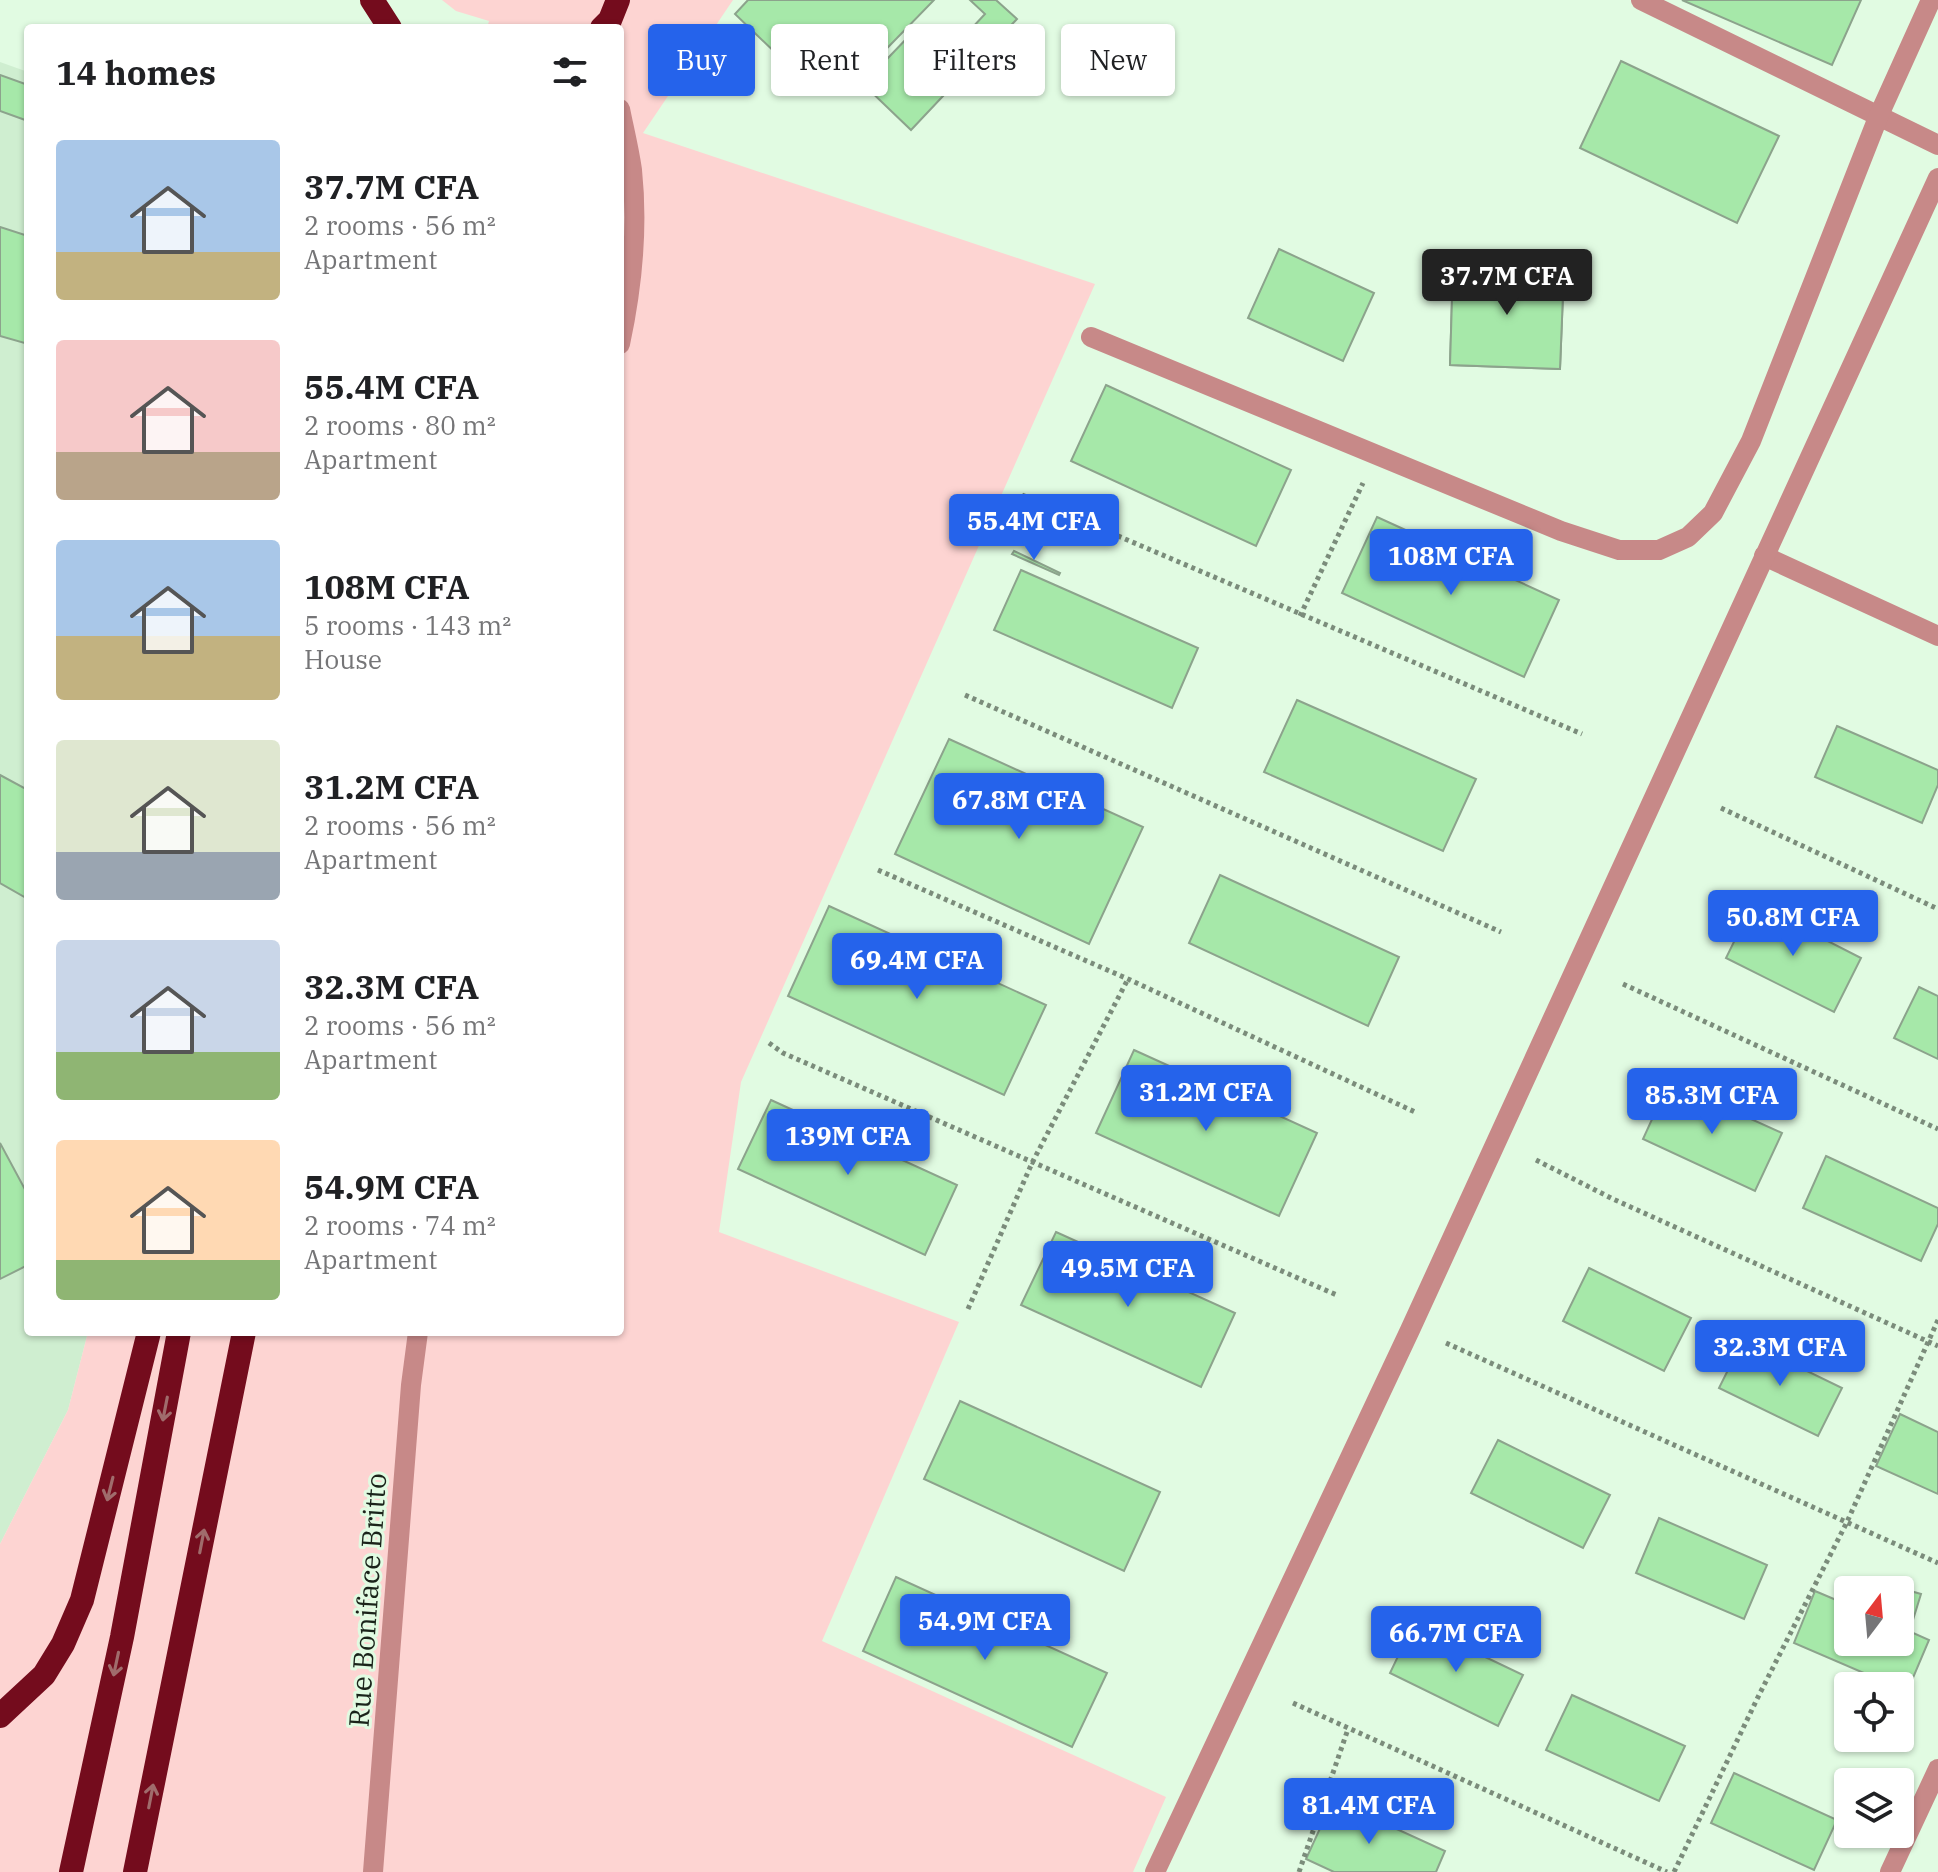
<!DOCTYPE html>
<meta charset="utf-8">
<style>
body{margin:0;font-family:"IBM Plex Serif",serif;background:#f2f2f2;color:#202124;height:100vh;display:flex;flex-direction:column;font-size:30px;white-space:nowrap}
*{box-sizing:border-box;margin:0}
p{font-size:26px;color:#757577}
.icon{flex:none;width:44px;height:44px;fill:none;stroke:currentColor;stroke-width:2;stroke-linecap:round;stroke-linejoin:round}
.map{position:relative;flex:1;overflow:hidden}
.drawer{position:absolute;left:24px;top:24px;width:600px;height:1312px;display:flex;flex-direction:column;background:#fff;border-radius:8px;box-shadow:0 2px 6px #0004}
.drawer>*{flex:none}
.hud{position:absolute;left:648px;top:24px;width:760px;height:72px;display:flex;gap:16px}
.needle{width:52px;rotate:16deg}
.fabs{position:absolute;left:1834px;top:1576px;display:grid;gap:16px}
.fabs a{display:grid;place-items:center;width:80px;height:80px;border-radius:8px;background:#fff;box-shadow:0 2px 6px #0004;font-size:40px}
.price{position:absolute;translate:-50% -68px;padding:0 18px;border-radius:8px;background:#2563eb;color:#fff;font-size:26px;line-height:52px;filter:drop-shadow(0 2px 4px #0008)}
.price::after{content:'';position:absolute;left:50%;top:48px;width:24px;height:18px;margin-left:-12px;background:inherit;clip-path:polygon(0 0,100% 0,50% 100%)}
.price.selected{background:#222;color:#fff}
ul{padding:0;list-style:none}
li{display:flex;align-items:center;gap:24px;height:200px;padding:0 32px}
li span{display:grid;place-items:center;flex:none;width:224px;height:160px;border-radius:8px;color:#555}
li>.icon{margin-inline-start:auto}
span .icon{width:96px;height:96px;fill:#fffc;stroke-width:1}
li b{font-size:34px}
h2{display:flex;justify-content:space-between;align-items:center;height:96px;padding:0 32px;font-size:34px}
.tag{padding:0 28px;border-radius:8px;background:#fff;box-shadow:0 2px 6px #0004;font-size:28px;line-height:72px}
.tag.selected{background:#2563eb;color:#fff}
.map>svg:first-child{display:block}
.built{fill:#cfeed0}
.green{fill:#fdd4d2}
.building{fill:#a6e8a9;stroke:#8ca38c;stroke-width:2}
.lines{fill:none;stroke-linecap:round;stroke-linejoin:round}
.path{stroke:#7b8c7b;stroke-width:5;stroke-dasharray:4 4;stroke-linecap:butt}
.minor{stroke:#c78988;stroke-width:20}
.highway{stroke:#740c1d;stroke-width:24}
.oneway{stroke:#a06c6c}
.labels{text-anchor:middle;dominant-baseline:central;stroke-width:6;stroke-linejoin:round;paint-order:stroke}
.street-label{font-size:28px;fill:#1a231a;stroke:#e1fbe2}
</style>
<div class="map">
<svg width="1938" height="1872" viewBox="0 0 1938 1872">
<rect width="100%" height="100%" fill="#e1fbe2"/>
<path class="built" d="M0,62L28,72V1332H88L68,1410L0,1544Z"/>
<path class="green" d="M442,0H733L643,133L1095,284L741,1082L719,1232L959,1322L822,1641L1166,1797L1133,1872H0V1544L68,1410L88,1332H620V28H487L489,21L456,11Z"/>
<g class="building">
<path d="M748,0H934L860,76L812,29L783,60L735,14Z"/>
<path d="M970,0H996L1017,19L990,47L971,29L985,14Z"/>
<path d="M1682,0H1861L1832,65Z"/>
<path d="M912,33L960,78L911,130L863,84Z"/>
<path d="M1621,61L1779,136L1737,223L1580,148Z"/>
<path d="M0,75L28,85V121L0,111Z"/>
<path d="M0,227L28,236V344L0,336Z"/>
<path d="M1279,249L1374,293L1343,361L1248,318Z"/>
<path d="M1453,266L1564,269L1560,369L1450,365Z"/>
<path d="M1453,266L1564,269L1560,369L1450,365Z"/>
<path d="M1106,385L1291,470L1256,546L1071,461Z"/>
<path d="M1377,517L1559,600L1524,677L1342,593Z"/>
<path d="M1014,551L1060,573L1059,575L1012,554Z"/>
<path d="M1021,570L1198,648L1172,708L994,630Z"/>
<path d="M1297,700L1476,779L1443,851L1264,772Z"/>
<path d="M1837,726L1938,770V785L1922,823L1815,777Z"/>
<path d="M949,739L1143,827L1089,944L895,854Z"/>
<path d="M0,775L28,790V899L0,883Z"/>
<path d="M1220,875L1399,957L1368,1026L1189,943Z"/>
<path d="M1753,903L1861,958L1834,1012L1726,958Z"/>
<path d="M829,906L1046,1005L1004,1095L788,996Z"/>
<path d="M1919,987L1938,996V1059L1894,1038Z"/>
<path d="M1134,1050L1317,1133L1279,1216L1096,1133Z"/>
<path d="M1669,1082L1782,1133L1755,1191L1643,1139Z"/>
<path d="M771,1100L957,1185L925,1255L738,1169Z"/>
<path d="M0,1143L28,1195V1265L0,1279Z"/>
<path d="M1826,1156L1938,1208V1224L1921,1261L1803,1208Z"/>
<path d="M1056,1232L1235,1313L1201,1387L1021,1305Z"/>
<path d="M1589,1268L1691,1318L1664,1371L1563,1321Z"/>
<path d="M1743,1340L1842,1388L1818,1436L1719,1388Z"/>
<path d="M960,1401L1160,1492L1124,1571L924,1479Z"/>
<path d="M1900,1414L1938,1432V1494L1876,1466Z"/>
<path d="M1498,1440L1610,1495L1583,1548L1471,1493Z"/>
<path d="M1659,1518L1767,1565L1744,1619L1636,1573Z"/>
<path d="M896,1577L1107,1673L1072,1747L863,1651Z"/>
<path d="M1886,1584L1921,1594L1912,1623L1900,1620V1590H1884Z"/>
<path d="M1815,1591L1848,1605V1642H1900V1627L1929,1640L1907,1692L1900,1689V1686H1894L1794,1643Z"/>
<path d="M1414,1623L1523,1675L1498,1726L1390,1673Z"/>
<path d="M1572,1695L1685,1746L1659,1801L1546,1750Z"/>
<path d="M1734,1773L1837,1820L1814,1870L1711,1823Z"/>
<path d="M1333,1800L1445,1851L1436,1872H1334L1306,1859Z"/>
</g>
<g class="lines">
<g class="path">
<path d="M1022,495L1582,734"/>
<path d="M1300,616L1363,483"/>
<path d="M965,695L1501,932"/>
<path d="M1721,808L1938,909"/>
<path d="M878,870L1128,979L1415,1112"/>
<path d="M1623,984L1938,1129"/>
<path d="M769,1043L783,1053L1339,1296"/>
<path d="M1536,1160L1613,1199L1938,1346"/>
<path d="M968,1309L1032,1163L1128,979"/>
<path d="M1446,1343L1938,1563"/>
<path d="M1293,1703L1667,1872"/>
<path d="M1299,1872L1348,1729"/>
<path d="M1674,1872L1759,1695L1847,1522L1938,1320"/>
</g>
<g class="minor">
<path d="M1641,0L1938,145"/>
<path d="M620,109C624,129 629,149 632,170C638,227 632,288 620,344"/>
<path d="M1091,337L1561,531L1619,550H1659L1688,537L1713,513L1751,441L1879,115L1931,0"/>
<path d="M1764,556L1938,636"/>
<path d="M373,1872L411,1385L418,1332"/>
<path d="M1155,1872L1410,1330L1938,178"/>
<path d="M1890,1872L1938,1769"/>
</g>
<g class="highway">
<path d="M372,0L390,28"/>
<path d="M602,28L610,20L618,0"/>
<path d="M0,1716L44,1675L63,1644L82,1600L149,1332"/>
<path d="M71,1872L122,1637L179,1332"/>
<path d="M135,1872L244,1332"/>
</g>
</g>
<defs><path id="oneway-shaft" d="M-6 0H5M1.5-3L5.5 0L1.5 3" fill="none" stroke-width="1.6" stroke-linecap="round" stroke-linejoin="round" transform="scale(2)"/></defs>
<g class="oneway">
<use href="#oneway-shaft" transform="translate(165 1409) rotate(101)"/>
<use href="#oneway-shaft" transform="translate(110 1489) rotate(104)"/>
<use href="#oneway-shaft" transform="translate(202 1541) rotate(-79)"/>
<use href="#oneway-shaft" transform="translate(116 1664) rotate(102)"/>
<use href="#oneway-shaft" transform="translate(151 1796) rotate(-79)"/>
</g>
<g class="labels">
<g class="street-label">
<text transform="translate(367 1600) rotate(-86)">Rue Boniface Britto</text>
</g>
</g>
</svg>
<div class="fabs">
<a><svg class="needle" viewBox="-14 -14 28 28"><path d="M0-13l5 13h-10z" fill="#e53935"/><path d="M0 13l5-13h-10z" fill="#757577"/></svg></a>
<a><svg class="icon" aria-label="locate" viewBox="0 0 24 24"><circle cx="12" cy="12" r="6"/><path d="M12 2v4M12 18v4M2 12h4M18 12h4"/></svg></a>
<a><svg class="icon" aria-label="layers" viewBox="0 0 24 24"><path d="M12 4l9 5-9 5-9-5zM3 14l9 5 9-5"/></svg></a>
</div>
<b class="price selected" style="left:1507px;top:317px">37.7M CFA</b>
<b class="price" style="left:1034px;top:562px">55.4M CFA</b>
<b class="price" style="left:1451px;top:597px">108M CFA</b>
<b class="price" style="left:1019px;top:841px">67.8M CFA</b>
<b class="price" style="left:1793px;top:958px">50.8M CFA</b>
<b class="price" style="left:917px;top:1001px">69.4M CFA</b>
<b class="price" style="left:1206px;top:1133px">31.2M CFA</b>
<b class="price" style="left:1712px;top:1136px">85.3M CFA</b>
<b class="price" style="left:848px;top:1177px">139M CFA</b>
<b class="price" style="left:1128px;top:1309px">49.5M CFA</b>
<b class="price" style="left:1780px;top:1388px">32.3M CFA</b>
<b class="price" style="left:985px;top:1662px">54.9M CFA</b>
<b class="price" style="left:1456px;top:1674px">66.7M CFA</b>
<b class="price" style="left:1369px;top:1846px">81.4M CFA</b>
<div class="hud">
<a class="tag selected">Buy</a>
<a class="tag">Rent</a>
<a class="tag">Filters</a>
<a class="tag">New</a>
</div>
<section class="drawer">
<h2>14 homes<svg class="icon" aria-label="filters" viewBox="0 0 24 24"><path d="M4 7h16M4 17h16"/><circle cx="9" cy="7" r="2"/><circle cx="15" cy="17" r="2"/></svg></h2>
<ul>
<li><span style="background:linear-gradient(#a9c7e8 70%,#c2b280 0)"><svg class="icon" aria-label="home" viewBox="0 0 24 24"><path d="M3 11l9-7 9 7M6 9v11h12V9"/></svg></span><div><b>37.7M CFA</b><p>2 rooms · 56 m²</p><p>Apartment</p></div></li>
<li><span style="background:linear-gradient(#f6c9c9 70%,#b9a48a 0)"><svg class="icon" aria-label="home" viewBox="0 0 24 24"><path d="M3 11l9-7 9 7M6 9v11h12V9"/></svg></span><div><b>55.4M CFA</b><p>2 rooms · 80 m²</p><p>Apartment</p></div></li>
<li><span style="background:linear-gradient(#a9c7e8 60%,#c2b280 0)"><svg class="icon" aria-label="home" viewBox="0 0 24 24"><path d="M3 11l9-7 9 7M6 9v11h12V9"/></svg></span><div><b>108M CFA</b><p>5 rooms · 143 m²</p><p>House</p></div></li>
<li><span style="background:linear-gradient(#dfe7d0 70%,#9aa5b1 0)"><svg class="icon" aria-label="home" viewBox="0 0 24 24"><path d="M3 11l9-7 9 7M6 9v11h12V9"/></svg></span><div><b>31.2M CFA</b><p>2 rooms · 56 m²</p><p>Apartment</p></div></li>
<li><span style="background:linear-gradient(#c9d6e8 70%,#8fb573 0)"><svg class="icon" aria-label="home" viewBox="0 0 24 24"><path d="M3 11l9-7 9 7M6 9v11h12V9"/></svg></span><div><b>32.3M CFA</b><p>2 rooms · 56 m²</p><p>Apartment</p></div></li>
<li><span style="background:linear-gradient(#ffd9b3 75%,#8fb573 0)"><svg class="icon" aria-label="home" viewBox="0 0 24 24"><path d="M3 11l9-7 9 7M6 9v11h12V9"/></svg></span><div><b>54.9M CFA</b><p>2 rooms · 74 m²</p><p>Apartment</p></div></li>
</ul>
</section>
</div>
